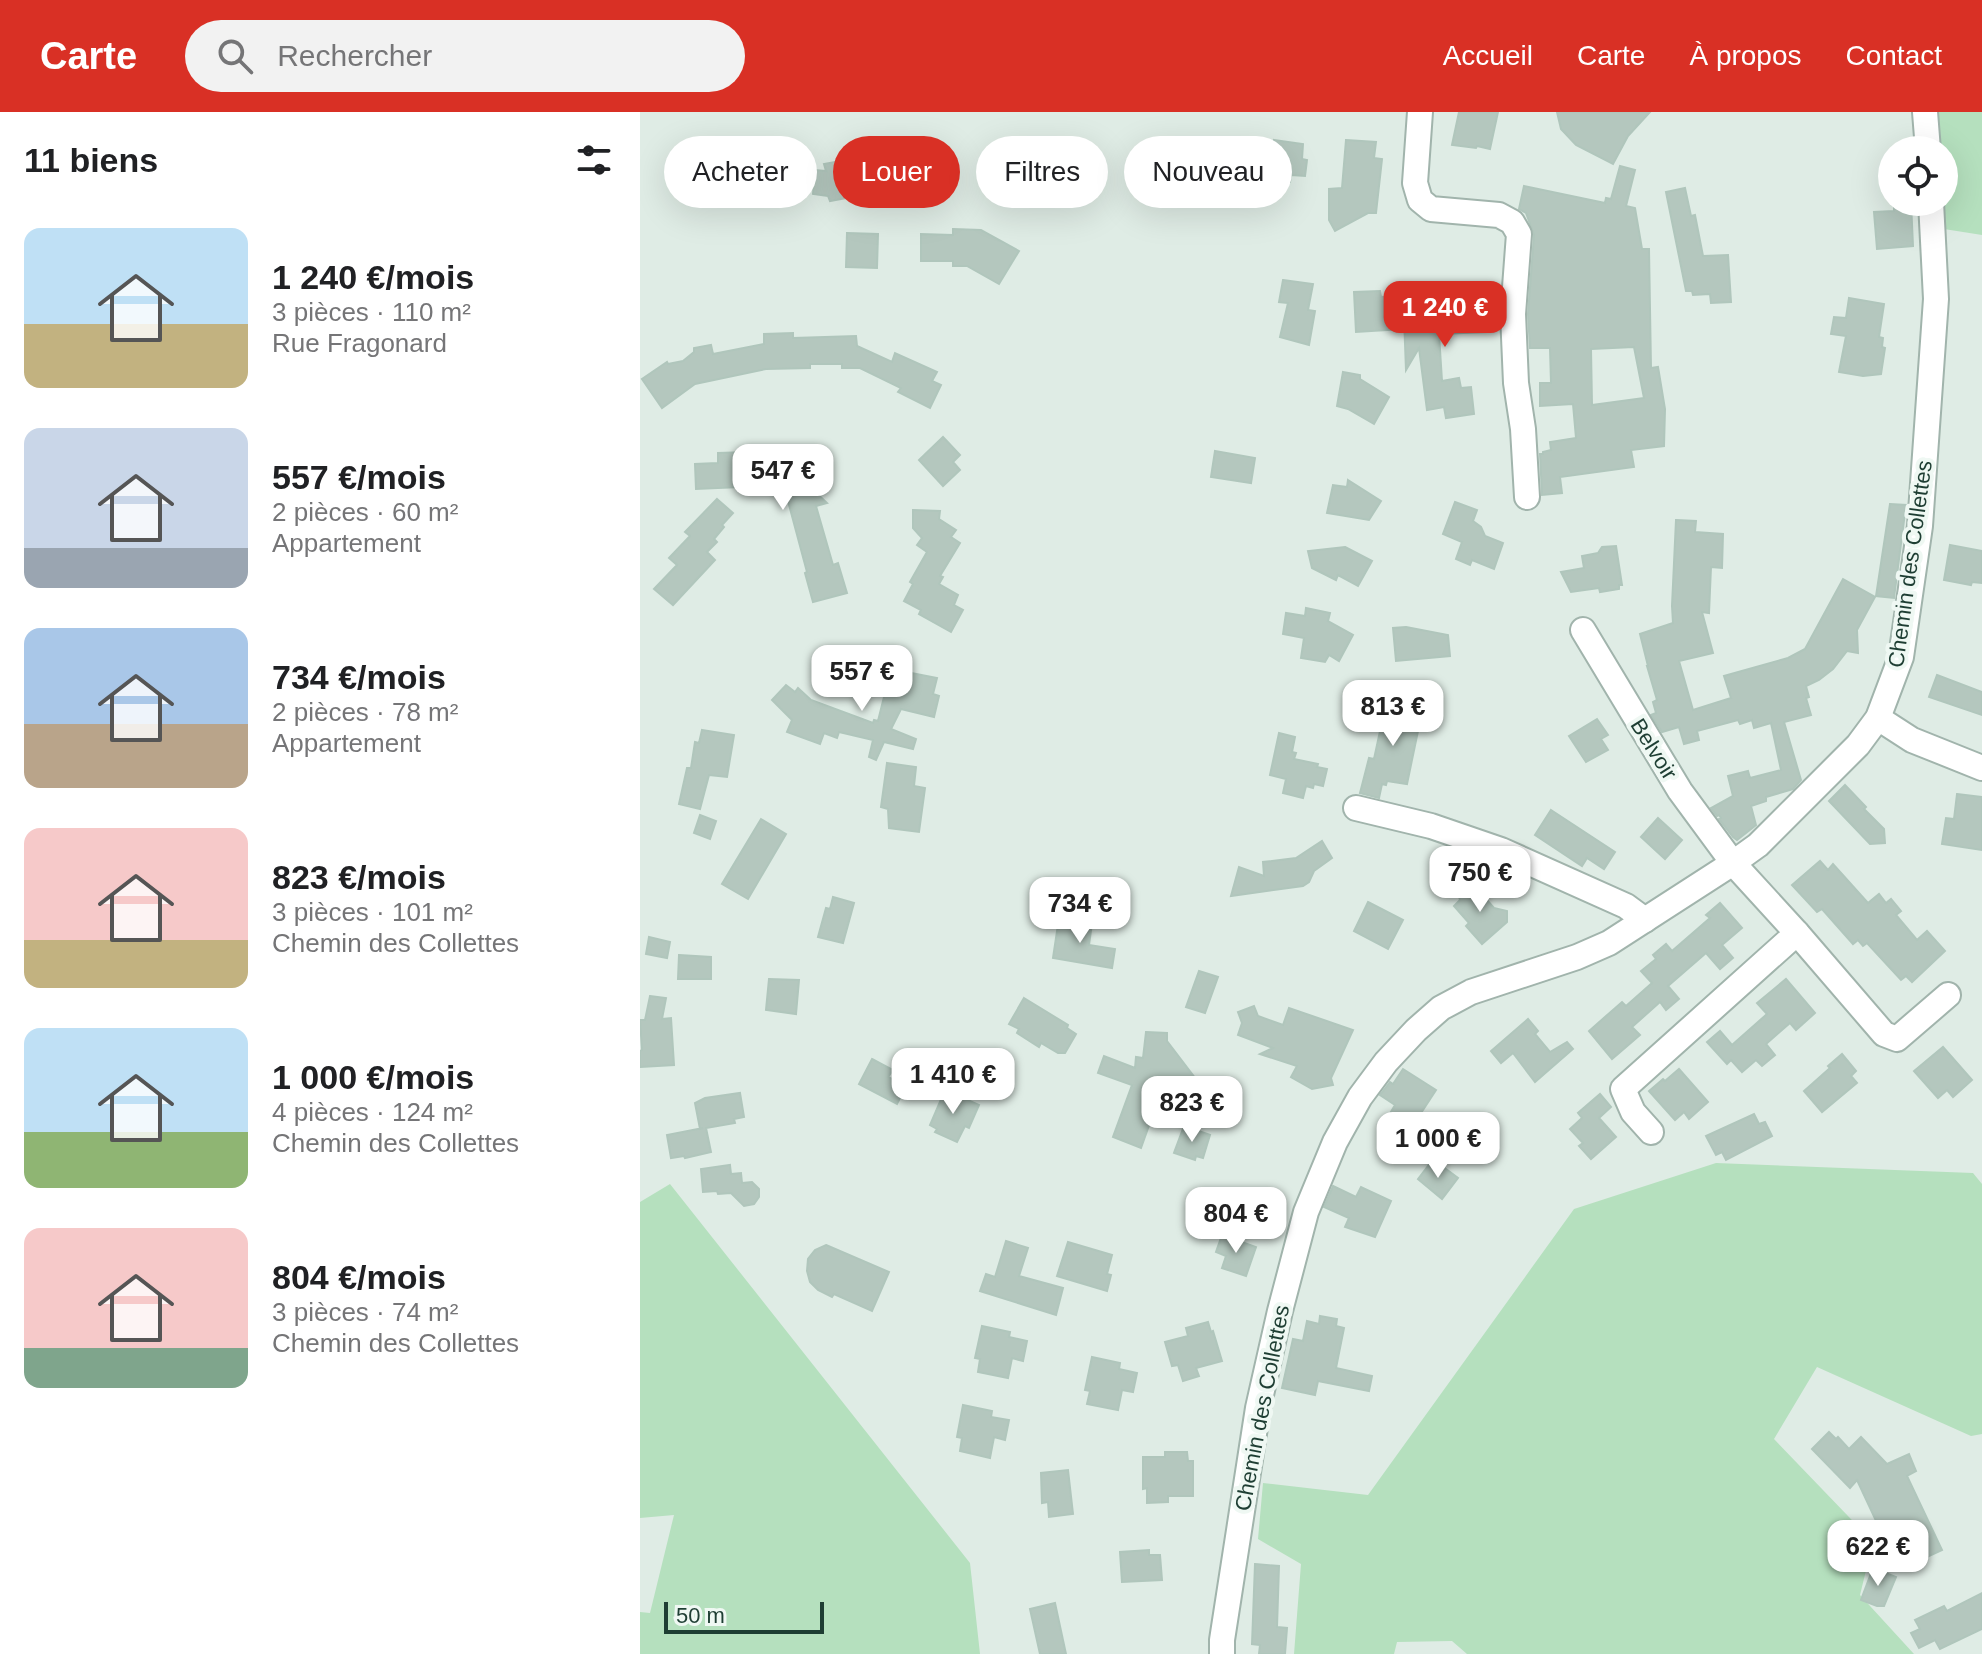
<!DOCTYPE html>
<html lang="fr">
<meta charset="utf-8">
<style>
body{margin:0;font-family:Helvetica,sans-serif;background:#f2f2f2;color:#202124;height:100vh;display:flex;flex-direction:column;font-size:30px;white-space:nowrap}
*{box-sizing:border-box;margin:0}
p{font-size:26px;color:#757577}
.icon{flex:none;width:44px;height:44px;fill:none;stroke:currentColor;stroke-width:2;stroke-linecap:round;stroke-linejoin:round}
.map{position:relative;flex:1;overflow:hidden}
.drawer{display:flex;flex-direction:column;background:#fff;width:640px}
.drawer>*{flex:none}
.guide{position:absolute;left:24px;top:24px;width:760px;height:72px;display:flex;gap:16px}
.tools{position:absolute;left:1238px;top:24px;display:grid;gap:16px}
.tools a{display:grid;place-items:center;width:80px;height:80px;border-radius:50%;background:#fff;box-shadow:0 8px 32px #0002;font-size:40px}
.scale{position:absolute;left:24px;bottom:20px;width:160px;box-sizing:border-box;padding-left:8px;border:4px solid #1e3e33;border-top:0;font-size:22px;line-height:28px;white-space:nowrap;color:#1e3e33;-webkit-text-stroke:6px #eff8f3;paint-order:stroke}
.price{position:absolute;translate:-50% -68px;padding:0 18px;border-radius:16px;background:#fff;color:#222;font-size:26px;line-height:52px;filter:drop-shadow(0 2px 4px #0008)}
.price::after{content:'';position:absolute;left:50%;top:48px;width:24px;height:18px;margin-left:-12px;background:inherit;clip-path:polygon(0 0,100% 0,50% 100%)}
.price.selected{background:#d93025;color:#fff}
ul{padding:0;list-style:none}
li{display:flex;align-items:center;gap:24px;height:200px;padding:0 24px}
li span{display:grid;place-items:center;flex:none;width:224px;height:160px;border-radius:16px;color:#555}
li>.icon{margin-inline-start:auto}
span .icon{width:96px;height:96px;fill:#fffc;stroke-width:1}
li b{font-size:34px}
h2{display:flex;justify-content:space-between;align-items:center;height:96px;padding:0 24px;font-size:34px}
.pill{padding:0 28px;border-radius:36px;background:#fff;box-shadow:0 8px 32px #0002;font-size:28px;line-height:72px}
.pill.selected{background:#d93025;color:#fff}
header{display:flex;align-items:center;gap:48px;box-sizing:border-box;height:112px;padding:0 40px;background:#d93025;color:#fff}
header strong{font-size:38px}
nav{display:flex;gap:44px;margin-inline-start:auto;font-size:28px}
.search{width:560px;height:72px;background:#f2f2f2;display:flex;align-items:center;gap:20px;box-sizing:border-box;padding:0 28px;border-radius:44px;color:#757577;font-size:30px}
main{display:flex;flex:1;min-height:0}
.map>svg:first-child{display:block}
.green{fill:#b5e0be}
.building{fill:#b4c7be;stroke:#b0c6bc;stroke-width:2;fill-rule:evenodd}
.lines{fill:none;stroke-linecap:round;stroke-linejoin:round}
.minor-casing{stroke:#a1b4ac;stroke-width:28}
.minor{stroke:#fff;stroke-width:24}
.labels{text-anchor:middle;dominant-baseline:central;stroke-width:8;stroke-linejoin:round;paint-order:stroke}
.street-label{font-size:22px;fill:#1e3e33;stroke:#eff8f3}
</style>
<header>
<strong>Carte</strong>
<div class="search"><svg class="icon" aria-label="search" viewBox="0 0 24 24"><circle cx="10" cy="10" r="6"/><path d="M15 15l6 6"/></svg>Rechercher</div>
<nav><a>Accueil</a><a>Carte</a><a>À propos</a><a>Contact</a></nav>
</header>
<main>
<section class="drawer">
<h2>11 biens<svg class="icon" aria-label="filters" viewBox="0 0 24 24"><path d="M4 7h16M4 17h16"/><circle cx="9" cy="7" r="2"/><circle cx="15" cy="17" r="2"/></svg></h2>
<ul>
<li><span style="background:linear-gradient(#bfe0f5 60%,#c2b280 0)"><svg class="icon" aria-label="home" viewBox="0 0 24 24"><path d="M3 11l9-7 9 7M6 9v11h12V9"/></svg></span><div><b>1 240 €/mois</b><p>3 pièces · 110 m²</p><p>Rue Fragonard</p></div></li>
<li><span style="background:linear-gradient(#c9d6e8 75%,#9aa5b1 0)"><svg class="icon" aria-label="home" viewBox="0 0 24 24"><path d="M3 11l9-7 9 7M6 9v11h12V9"/></svg></span><div><b>557 €/mois</b><p>2 pièces · 60 m²</p><p>Appartement</p></div></li>
<li><span style="background:linear-gradient(#a9c7e8 60%,#b9a48a 0)"><svg class="icon" aria-label="home" viewBox="0 0 24 24"><path d="M3 11l9-7 9 7M6 9v11h12V9"/></svg></span><div><b>734 €/mois</b><p>2 pièces · 78 m²</p><p>Appartement</p></div></li>
<li><span style="background:linear-gradient(#f6c9c9 70%,#c2b280 0)"><svg class="icon" aria-label="home" viewBox="0 0 24 24"><path d="M3 11l9-7 9 7M6 9v11h12V9"/></svg></span><div><b>823 €/mois</b><p>3 pièces · 101 m²</p><p>Chemin des Collettes</p></div></li>
<li><span style="background:linear-gradient(#bfe0f5 65%,#8fb573 0)"><svg class="icon" aria-label="home" viewBox="0 0 24 24"><path d="M3 11l9-7 9 7M6 9v11h12V9"/></svg></span><div><b>1 000 €/mois</b><p>4 pièces · 124 m²</p><p>Chemin des Collettes</p></div></li>
<li><span style="background:linear-gradient(#f6c9c9 75%,#7fa58c 0)"><svg class="icon" aria-label="home" viewBox="0 0 24 24"><path d="M3 11l9-7 9 7M6 9v11h12V9"/></svg></span><div><b>804 €/mois</b><p>3 pièces · 74 m²</p><p>Chemin des Collettes</p></div></li>
</ul>
</section>
<div class="map">
<svg width="1342" height="1542" viewBox="0 0 1342 1542">
<rect width="100%" height="100%" fill="#dfece5"/>
<g class="green">
<path d="M1294,0H1342V123L1304,117L1302,90H1304V38H1297Z"/>
<path d="M1076,1051L1333,1061L1342,1072V1322L1331,1324L1177,1255L1134,1327L1233,1430L1220,1483L1274,1542H827L812,1529L757,1530L754,1542H654L661,1452L618,1427L623,1371L728,1383L934,1097Z"/>
<path d="M30,1072L330,1451L340,1542H0V1500L10,1501L34,1403L0,1406V1090Z"/>
</g>
<g class="building">
<path d="M819,0H858L850,37L837,34L836,36L812,33Z"/>
<path d="M917,0H1010L988,24L973,52L936,33L921,17Z"/>
<path d="M634,28L663,32L662,47L667,48L665,64L651,63L650,70L629,69Z"/>
<path d="M706,28L736,30L734,46L742,47L736,101H728L695,119L689,108V77L702,76Z"/>
<path d="M201,49L203,58L233,53L238,80L190,89L188,84L173,82L175,58L186,59L184,52Z"/>
<path d="M980,54L995,58L986,94L995,96L1002,137H1009L1011,256L1018,255L1025,297L1024,334L991,338L994,355L920,365L922,381L902,383L900,342H903V340L911,338L910,330L936,326L933,292L900,294V271H911L910,236H890L888,202L894,123L886,101L879,97L884,74L965,91L966,86L971,87ZM994,235L1004,286L952,293L951,237Z"/>
<path d="M1045,76L1051,104L1055,103L1063,144L1088,143L1091,190L1071,191L1070,182L1053,183L1052,179H1046L1026,80Z"/>
<path d="M1254,90H1271L1273,134L1237,137L1234,100L1254,99Z"/>
<path d="M313,117L341,118L379,139L359,172L327,154H313V149H281V122L313,123Z"/>
<path d="M207,121L238,122L237,156L206,155Z"/>
<path d="M643,168L673,172L668,198L675,199L669,233L640,225L648,191L639,190Z"/>
<path d="M845,178L847,220L799,222L802,269L819,266L821,276L831,275L834,302L806,306L804,295L787,298L779,236L766,258L764,205L806,203L804,181Z"/>
<path d="M740,179L741,185L754,184V200H762L763,217L716,220L714,180Z"/>
<path d="M1209,186L1244,192L1239,225L1243,226L1242,235L1245,236L1241,262L1223,264L1199,260L1206,224L1191,222L1194,205L1206,206Z"/>
<path d="M153,221V226L216,224L217,234L252,250L255,241L297,260L292,269L301,273L290,296L258,280L261,276L220,256H202V252H170V256L126,257L55,272L22,296L2,267L27,250L28,252L43,249L54,240V236L71,233L73,242L124,232V222Z"/>
<path d="M703,260L720,263V267L749,285L734,312L708,297L697,294Z"/>
<path d="M303,325L320,343L313,350L320,358L303,374L279,348Z"/>
<path d="M575,339L615,346L611,371L571,365Z"/>
<path d="M108,340V350L142,349L187,391L176,394L193,453L198,451L207,481L173,490L165,461L167,460L148,389L126,374L56,377L55,352L78,351V341Z"/>
<path d="M708,368L741,389L729,408L687,401L693,373L707,375Z"/>
<path d="M77,387L93,401L82,413L84,415L74,427L77,430L67,440L75,448L33,493L14,477L37,453L29,446L50,424L45,420Z"/>
<path d="M815,390L837,398L833,409L841,415L845,424L863,431L854,457L832,448L830,453L816,447L822,430L803,422Z"/>
<path d="M1250,392L1266,393L1254,486L1236,484Z"/>
<path d="M273,398L300,399L299,407L316,418L311,425L320,431L300,464L303,465L299,472L318,483L314,493L323,498L311,520L279,502L281,498L264,489L273,472L270,470L287,440L277,433L282,426L273,416Z"/>
<path d="M1036,408L1056,409L1055,420L1083,422L1082,456L1071,455L1069,501L1062,500L1073,541L1039,549L1053,598L1091,586L1084,564L1148,546L1165,537L1203,467L1235,485L1217,518L1218,541L1207,539L1193,557L1179,568L1166,574L1169,585L1166,586L1171,603L1144,610L1161,668L1153,677L1126,685V689L1111,694L1116,713L1097,728L1093,725L1079,707L1081,706L1079,703L1077,704L1071,696L1093,684L1088,664L1108,659L1110,666L1141,658L1131,611L1114,616L1112,608L1100,612L1098,608L1057,619L1059,628L1044,632L1039,615L1022,620L1011,603L1016,601L1013,590L1017,588L1007,554H1008L1000,522L1033,511L1032,494Z"/>
<path d="M1310,433L1342,439V471L1332,470L1331,473L1304,468Z"/>
<path d="M976,434L982,473H979V477L960,480L959,476L931,480L921,460L944,456L942,444L958,441L962,435Z"/>
<path d="M705,435L732,449L718,474L698,463L696,468L672,456L668,439Z"/>
<path d="M666,496L690,501L688,509L713,523L699,549L689,543L685,550L661,546L664,526L643,522L646,501L665,504Z"/>
<path d="M766,515L808,523L810,544L756,549L753,516Z"/>
<path d="M251,557L297,566L293,582L299,584L294,605L261,597L251,617L276,627L273,637L244,630L236,648L229,645L233,628L199,620L197,626L184,621L180,632L147,620L152,608L132,588L146,573L155,580L158,576L171,588L233,611L234,608L238,609Z"/>
<path d="M1297,563L1342,580V603L1289,585Z"/>
<path d="M747,587L783,595L767,672L747,669L746,673L742,672L739,686L720,681L729,646L734,647Z"/>
<path d="M957,607L968,623L961,627L968,638L946,650L929,624Z"/>
<path d="M62,618L94,623L87,665L69,663L60,697L39,692L47,656H51L55,630L59,631Z"/>
<path d="M639,621L655,625L652,640L656,641L654,647L678,652L677,655L687,657L683,674L674,672L673,676L666,674L663,686L643,681L646,667L630,663Z"/>
<path d="M247,651L276,655L274,674L285,676L279,720L249,716L248,697L241,695Z"/>
<path d="M1205,673L1226,695L1224,697L1244,717L1245,731L1230,732L1189,689Z"/>
<path d="M1317,682L1342,685V738L1302,732L1306,706L1314,707Z"/>
<path d="M911,698L975,740L964,757L947,746L942,754L895,723Z"/>
<path d="M60,703L76,709L70,727L54,721Z"/>
<path d="M1018,706L1042,728L1025,747L1001,725Z"/>
<path d="M121,707L146,722L108,787L82,772Z"/>
<path d="M682,729L692,746L674,759L669,770L663,774L591,784L599,755L624,764L623,750L656,746Z"/>
<path d="M1180,749L1188,758L1193,752L1228,791L1239,782L1246,791L1251,787L1261,799L1256,803L1277,828L1287,819L1305,839L1272,870L1266,864L1261,868L1227,831L1223,834L1218,828L1213,832L1182,797L1177,800L1152,773Z"/>
<path d="M826,772L836,780L838,778L854,796L867,799V810L842,832L826,814L829,811L814,794L820,788L818,781Z"/>
<path d="M193,785L214,791L203,831L178,825L186,796L190,797Z"/>
<path d="M728,790L763,808L748,837L714,819Z"/>
<path d="M1080,791L1102,816L1082,833L1093,846L1080,857L1066,841L1028,874L1039,887L1026,898L1020,890L992,915L1000,923L972,947L949,919L982,890L986,894L1012,871L1001,859L1016,847L1013,843L1026,832L1032,839L1070,806L1066,803Z"/>
<path d="M419,806L452,811L449,833L475,837L472,856L413,846Z"/>
<path d="M9,825L30,830L27,846L6,842Z"/>
<path d="M39,843L71,845V867H38Z"/>
<path d="M559,859L578,865L565,901L546,895Z"/>
<path d="M129,867L159,868L156,902L126,898Z"/>
<path d="M1146,867L1175,901L1156,918L1150,911L1126,932L1135,943L1122,954L1116,948L1102,960L1091,948L1087,952L1067,930L1080,919L1092,933L1127,902L1117,891Z"/>
<path d="M10,884L26,886L22,907L31,906L34,953L0,955V939L2,938L0,908H5Z"/>
<path d="M384,886L428,913L427,916L436,922L425,941H418L401,931L399,935L377,921L379,917L369,912Z"/>
<path d="M614,894L618,904L643,913L649,896L713,918L691,966L693,973L672,977L651,965L657,954L620,942L633,936L598,923L602,911L598,900Z"/>
<path d="M888,907L898,919L895,922L910,940L927,930L933,937L895,970L873,941L861,951L851,939Z"/>
<path d="M506,920L527,921V929L555,966L549,980L538,975L522,977L501,1036L473,1025L492,973L458,961L464,944L495,956L496,945L503,946Z"/>
<path d="M1303,935L1332,968L1313,985L1307,978L1298,986L1274,959Z"/>
<path d="M1202,942L1216,959L1211,964L1217,971L1182,1000L1164,979L1190,956L1188,954Z"/>
<path d="M232,947L253,958L248,965L266,974L257,992L219,972Z"/>
<path d="M763,957L796,978L777,1007L771,1003L763,1014L748,1005L755,993L740,983L750,970L753,972Z"/>
<path d="M1039,957L1068,990L1049,1007L1044,1000L1035,1008L1009,979L1023,967L1025,969Z"/>
<path d="M305,978L339,993L329,1016L325,1014L317,1030L295,1020L297,1017L290,1013Z"/>
<path d="M100,981L104,1005L94,1007L95,1011L66,1016L71,1040L45,1046L44,1044L31,1046L27,1023L63,1016L60,1017L55,991L65,986Z"/>
<path d="M960,982L971,995L959,1006L976,1025L951,1047L939,1034L943,1031L930,1017L942,1006L938,1001Z"/>
<path d="M1114,1002L1119,1012L1125,1010L1132,1024L1086,1048L1082,1040L1076,1043L1066,1024Z"/>
<path d="M544,1014L570,1023L563,1046L556,1044L555,1048L534,1041Z"/>
<path d="M791,1050L800,1056L802,1054L818,1066L802,1087L778,1067Z"/>
<path d="M90,1053L91,1062L101,1061L102,1071L112,1070L119,1077V1085L114,1092L104,1094L91,1081L78,1082L77,1079L63,1080L61,1057Z"/>
<path d="M693,1074L716,1085L721,1075L751,1089L735,1125L705,1115L709,1106L684,1095Z"/>
<path d="M582,1123L616,1135L606,1164L582,1156L586,1144L576,1140Z"/>
<path d="M366,1129L388,1136L379,1164L423,1176L416,1203L340,1179L346,1162L355,1165Z"/>
<path d="M428,1130L472,1143L467,1162L471,1163L467,1179L417,1164Z"/>
<path d="M186,1133L249,1160L232,1199L194,1182L192,1185L178,1178L170,1170L167,1159L168,1147L175,1138Z"/>
<path d="M680,1204L697,1207L696,1214L704,1216L696,1256L732,1264L729,1279L678,1269L675,1283L642,1276L653,1227L663,1229L667,1209L679,1212Z"/>
<path d="M568,1210L571,1220L573,1219L582,1249L556,1256L559,1264L543,1269L538,1253L532,1254L525,1230L548,1224L546,1216Z"/>
<path d="M342,1214L370,1220L369,1225L387,1229L383,1249L372,1246L368,1266L338,1260L340,1247L335,1246Z"/>
<path d="M452,1245L480,1251L479,1257L497,1261L493,1280L482,1278L478,1298L447,1292L450,1279L445,1278Z"/>
<path d="M323,1293L352,1299L351,1305L369,1308L365,1328L354,1325L350,1346L320,1339L322,1326L317,1325Z"/>
<path d="M1189,1320L1196,1327L1198,1325L1209,1337L1221,1325L1247,1352L1269,1342L1276,1359L1267,1364L1302,1438L1259,1458L1217,1368L1210,1376L1172,1337Z"/>
<path d="M525,1340H547L548,1349H553V1384H528V1390L507,1391V1376L503,1377V1345H525Z"/>
<path d="M428,1358L433,1402L409,1405L408,1390L402,1391L401,1361Z"/>
<path d="M509,1438V1443H520L522,1468L482,1470L480,1440Z"/>
<path d="M615,1452L639,1454L637,1515L647,1516L645,1542H619L620,1533L612,1532Z"/>
<path d="M1233,1456L1256,1465L1244,1494H1237L1221,1488Z"/>
<path d="M1342,1481V1517L1300,1537L1295,1528L1279,1536L1271,1521L1280,1517L1275,1508L1304,1494L1307,1499Z"/>
<path d="M415,1491L426,1542H400L390,1497Z"/>
</g>
<g class="lines">
<g class="minor-casing">
<g id="minor">
<path d="M780,0L775,71L780,88L791,97L859,103L872,110L879,122L873,202L876,271L883,317L887,385"/>
<path d="M1285,0L1288,38"/>
<path d="M943,518L1040,679L1093,751L1157,821L1244,922L1257,927L1308,883"/>
<path d="M1238,606L1272,628L1342,656"/>
<path d="M716,696L791,714L861,738L986,794L1005,808"/>
<path d="M1011,1020L993,1000L983,977L1157,821"/>
<path d="M582,1542V1528L618,1296L640,1199L666,1100L695,1030L720,985L746,950L776,918L801,896L831,880L937,845L969,831L1093,751L1118,733L1218,633L1238,606L1261,545L1280,414L1296,187L1291,90"/>
</g>
</g>
<use href="#minor" class="minor"/>
</g>
<g class="labels">
<g class="street-label">
<text transform="translate(1270 452) rotate(-82)">Chemin des Collettes</text>
<text transform="translate(1014 637) rotate(58)">Belvoir</text>
<text transform="translate(622 1296) rotate(-79)">Chemin des Collettes</text>
</g>
</g>
</svg>
<div class="tools">
<a><svg class="icon" aria-label="locate" viewBox="0 0 24 24"><circle cx="12" cy="12" r="6"/><path d="M12 2v4M12 18v4M2 12h4M18 12h4"/></svg></a>
</div>
<div class="scale">50 m</div>
<b class="price selected" style="left:805px;top:237px">1 240 €</b>
<b class="price" style="left:143px;top:400px">547 €</b>
<b class="price" style="left:222px;top:601px">557 €</b>
<b class="price" style="left:753px;top:636px">813 €</b>
<b class="price" style="left:840px;top:802px">750 €</b>
<b class="price" style="left:440px;top:833px">734 €</b>
<b class="price" style="left:313px;top:1004px">1 410 €</b>
<b class="price" style="left:552px;top:1032px">823 €</b>
<b class="price" style="left:798px;top:1068px">1 000 €</b>
<b class="price" style="left:596px;top:1143px">804 €</b>
<b class="price" style="left:1238px;top:1476px">622 €</b>
<div class="guide">
<a class="pill">Acheter</a>
<a class="pill selected">Louer</a>
<a class="pill">Filtres</a>
<a class="pill">Nouveau</a>
</div>
</div>
</main>
